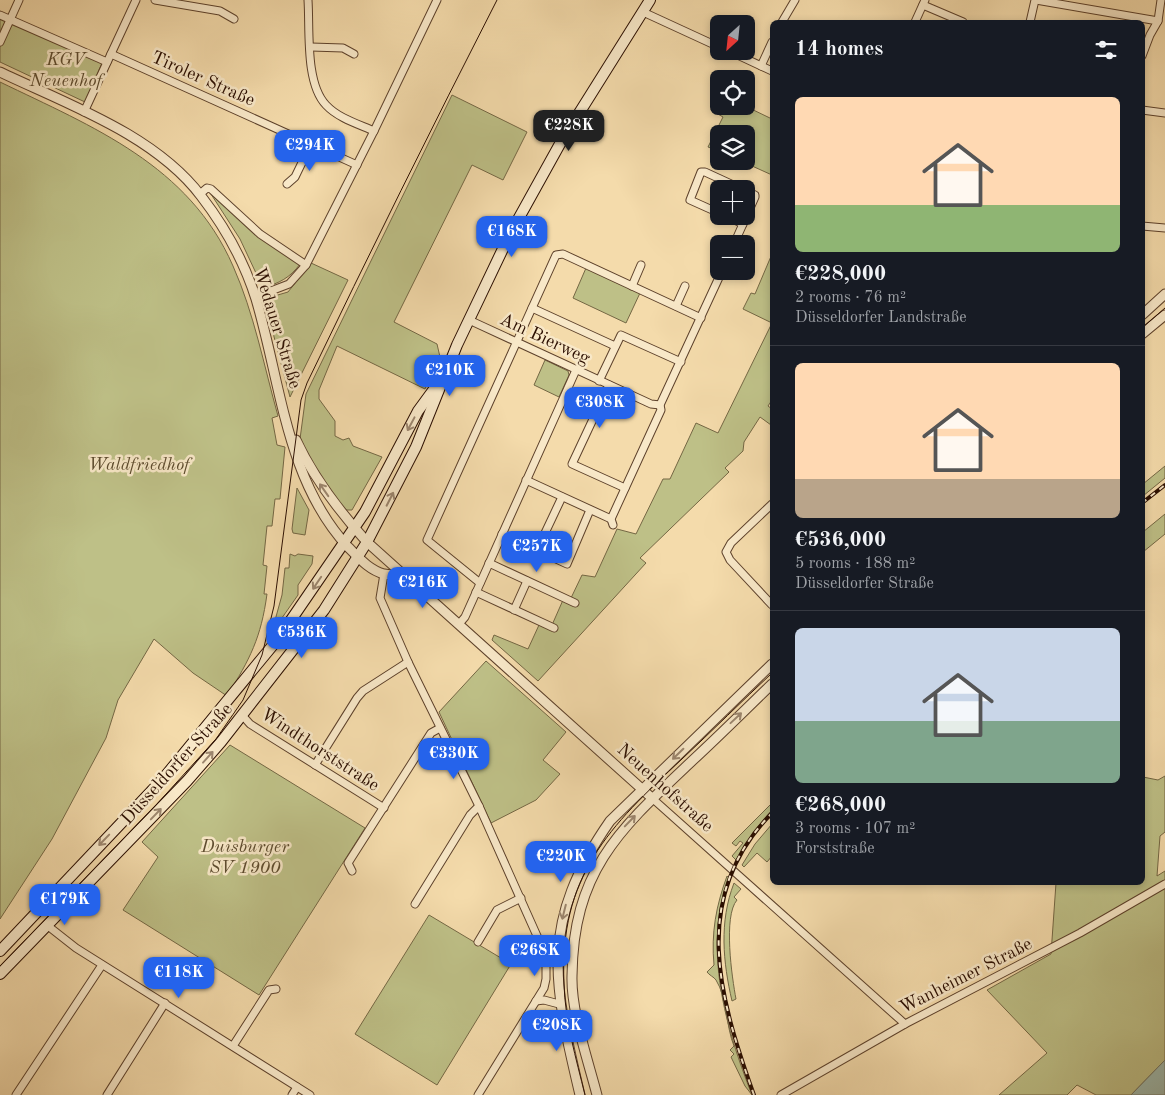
<!DOCTYPE html>
<meta charset="utf-8">
<style>
body{margin:0;font-family:"Old Standard TT",serif;background:#242831;color:#f1f3f6;height:100vh;display:flex;flex-direction:column;font-size:19px;white-space:nowrap}
*{box-sizing:border-box;margin:0}
p{font-size:16px;color:#9ea1a6}
.icon{flex:none;width:28px;height:28px;fill:none;stroke:currentColor;stroke-width:2;stroke-linecap:round;stroke-linejoin:round}
.map{position:relative;flex:1;overflow:hidden}
.drawer{position:absolute;left:770px;top:20px;width:375px;height:865px;display:flex;flex-direction:column;background:#171b24;border-radius:8px;box-shadow:0 2px 8px #0003}
.drawer>*{flex:none}
.needle{width:32px;rotate:207deg}
.controls{position:absolute;left:710px;top:15px;display:grid;gap:10px}
.controls a{display:grid;place-items:center;width:45px;height:45px;border-radius:8px;background:#171b24;box-shadow:0 2px 8px #0003;font-size:25px}
.price{position:absolute;translate:-50% -42px;padding:0 11px;border-radius:10px;background:#2563eb;color:#fff;font-size:16px;line-height:32px;filter:drop-shadow(0 1px 2px #0008)}
.price::after{content:'';position:absolute;left:50%;top:30px;width:15px;height:11px;margin-left:-8px;background:inherit;clip-path:polygon(0 0,100% 0,50% 100%)}
.price.selected{background:#222;color:#fff}
ul{padding:0;list-style:none}
li{display:grid;align-content:center;gap:10px;height:265px;padding:0 25px}
li+li{border-top:1px solid #363941}
li span{display:grid;place-items:center;height:155px;border-radius:8px;color:#555}
li>.icon{margin-inline-start:auto}
span .icon{width:90px;height:90px;fill:#fffc;stroke-width:1}
li b{font-size:21px}
h2{display:flex;justify-content:space-between;align-items:center;height:60px;padding:0 25px;font-size:21px}
.map>svg:first-child{display:block}
.green{fill:#bec087;stroke:#746744}
.water{fill:#9cbaaf;stroke:#6f7569}
.lines{fill:none;stroke-linecap:round;stroke-linejoin:round}
.minor-casing{stroke:#5d412b;stroke-width:9}
.tertiary-casing{stroke:#5d412b;stroke-width:11}
.secondary-casing{stroke:#2b0e00;stroke-width:12}
.minor{stroke:#f8e8c8;stroke-width:7}
.tertiary{stroke:#f8e8c8;stroke-width:9}
.secondary{stroke:#f8e8c8;stroke-width:10}
.tram{stroke:#2b0e00;stroke-width:1}
.rail-casing{stroke:#2b0e00;stroke-width:4}
.rail{stroke:#f8e8c8;stroke-width:2;stroke-dasharray:5.5;stroke-linecap:butt}
.oneway{stroke:#9c866e}
.labels{text-anchor:middle;dominant-baseline:central;stroke-width:5;stroke-linejoin:round;paint-order:stroke}
.park-label{font-size:18px;font-style:italic;fill:#5e4c2f;stroke:#f8e8c8}
.street-label{font-size:18px;fill:#2b0e00;stroke:#f8e8c8}
</style>
<div class="map">
<svg width="1165" height="1095" viewBox="0 0 1165 1095">
<rect width="100%" height="100%" fill="#f4dbab"/>
<filter id="stains"><feTurbulence type="fractalNoise" baseFrequency=".004" numOctaves="4"/><feColorMatrix values="0 0 0 0 .2 0 0 0 0 .09 0 0 0 0 .02 0 0 0 .5 -.17"/></filter>
<radialGradient id="worn" r=".72"><stop offset=".6" stop-color="#630" stop-opacity="0"/><stop offset="1" stop-color="#630" stop-opacity=".3"/></radialGradient>
<g class="green">
<path d="M0,17L102,63L85,102L0,62Z"/>
<path d="M0,82C93,127 189,165 233,266C254,313 264,366 278,416L272,418L277,445L285,447L280,499H275L272,526H267L263,565L267,566L264,594H267C261,638 250,659 227,696L193,673L154,639L118,700L106,738L52,839L0,919Z"/>
<path d="M452,95L527,132L503,180L472,165L394,322L437,344L440,357L425,389L337,346L319,390V399L335,421V436L343,440L349,438L353,446L382,457L352,510H344L314,467L300,439L306,394Z"/>
<path d="M719,95V106H745L772,119V175L741,161H746V134H719V151L708,147L723,117L711,110Z"/>
<path d="M209,191L300,264C290,278 279,283 263,288L240,239Z"/>
<path d="M772,254V400L768,406L772,409V423L771,425L760,417L744,442L743,451L725,468L729,472L640,558L646,563L538,681L492,640L494,635L528,649L539,625H552L563,600L571,598L582,575L595,577L617,529L636,534L663,479H670L696,423L718,433L772,323L743,309L751,293L755,294Z"/>
<path d="M311,263L348,280L290,397L264,299L288,292Z"/>
<path d="M586,268L640,293L626,323L573,298Z"/>
<path d="M545,360L568,371L569,375L559,397L534,385Z"/>
<path d="M1165,466V478L1143,496V484Z"/>
<path d="M297,488L309,510L305,535L293,533L292,529Z"/>
<path d="M1165,514V534L1143,552V532Z"/>
<path d="M290,554L295,556L298,554L313,556L312,564L298,585V595L277,625L274,624L282,595L285,568H289Z"/>
<path d="M486,661L566,732L543,760L560,774L536,800L491,823L439,712Z"/>
<path d="M230,745L365,828L259,995L123,910L158,857L142,842Z"/>
<path d="M1165,776V832L1160,836L1157,876L1165,871V1060L1131,1095H1096L1077,1085L1067,1095H999L1047,1053L987,990L1051,954L1056,883L1142,882L1143,777L1158,780Z"/>
<path d="M772,803V810L755,830L736,860L732,856L743,843L740,841L736,846L732,843Z"/>
<path d="M772,824V856L767,862L757,853L744,867L742,865L755,844Z"/>
<path d="M727,876L729,878C702,947 726,1029 752,1095L745,1086L731,1057L734,1054L730,1050L734,1046C726,1027 727,997 716,980C714,977 709,975 707,972L714,965C711,933 716,906 727,876Z"/>
<path d="M734,883L741,889L734,897L737,900C723,916 732,978 736,999L732,1001C723,962 719,922 734,883Z"/>
<path d="M429,915L511,964L437,1085L355,1034Z"/>
</g>
<path class="water" d="M1165,1060V1095H1131Z"/>
<g class="lines">
<g class="minor-casing">
<g id="minor">
<path d="M155,0L220,11L234,19"/>
<path d="M308,0C310,30 305,83 326,105C338,118 358,124 374,131"/>
<path d="M1036,0L1158,21"/>
<path d="M923,5L963,22"/>
<path d="M643,12L719,47"/>
<path d="M0,15L107,62"/>
<path d="M782,22L795,0"/>
<path d="M915,22L925,0"/>
<path d="M1030,22L1035,0"/>
<path d="M0,42L19,0"/>
<path d="M311,47L343,48L354,54"/>
<path d="M729,51L772,71"/>
<path d="M111,54L357,165"/>
<path d="M1142,56L1150,35L1158,21L1161,0"/>
<path d="M761,66L772,42"/>
<path d="M1142,110L1165,113"/>
<path d="M84,112L136,0"/>
<path d="M287,184L295,177L311,144"/>
<path d="M200,194L207,188L211,189L260,234L306,265"/>
<path d="M719,213L690,200L701,172H705L742,189"/>
<path d="M726,216L743,224"/>
<path d="M1142,226L1165,228"/>
<path d="M734,244L755,197V195L746,191"/>
<path d="M632,286L641,265"/>
<path d="M255,297L289,284L306,265L374,131L437,0"/>
<path d="M676,306L685,286"/>
<path d="M532,308L615,346"/>
<path d="M469,320L651,404L660,405"/>
<path d="M599,381L621,335L681,362"/>
<path d="M609,385L572,464L625,488"/>
<path d="M526,480L611,519"/>
<path d="M772,504L731,543L726,552L730,560L772,605"/>
<path d="M613,525L611,519L661,410L660,405L722,271"/>
<path d="M502,534L567,564L590,510"/>
<path d="M537,550L562,497"/>
<path d="M489,563L575,603"/>
<path d="M384,574L380,598L408,662L479,806L546,956V979L544,988L478,1095"/>
<path d="M480,583L427,540L556,255L563,254L701,318"/>
<path d="M476,592L554,628"/>
<path d="M514,610L527,581"/>
<path d="M459,624L465,617L576,370"/>
<path d="M242,715L250,724L384,808"/>
<path d="M315,765L357,698L363,691L408,662"/>
<path d="M653,799L905,1024"/>
<path d="M352,871L348,863L431,733L440,728"/>
<path d="M415,904L470,815L479,806"/>
<path d="M48,926L76,948L310,1095"/>
<path d="M478,942L497,910L521,898"/>
<path d="M536,1001L544,1000L559,1004"/>
<path d="M233,1046L269,990L276,989"/>
<path d="M16,1095L102,965"/>
<path d="M107,1095L165,1003"/>
<path d="M292,1095L297,1087"/>
<path d="M781,1095L905,1024L1080,933L1165,884"/>
</g>
</g>
<g class="tertiary-casing">
<g id="tertiary">
<path d="M0,72C67,104 155,135 201,196C225,227 244,261 256,299C281,383 286,480 348,547C359,558 369,570 384,574C390,575 397,575 403,576"/>
<path d="M1142,315L1165,294"/>
<path d="M1142,334L1165,315"/>
<path d="M296,440C314,479 339,511 367,542L653,799"/>
<path d="M580,1095C553,981 539,923 610,821L772,664"/>
<path d="M597,1095C588,1060 571,1012 572,976C573,869 621,828 693,760C720,735 746,709 772,684"/>
</g>
</g>
<g class="secondary-casing">
<g id="secondary">
<path d="M0,951L162,780L278,639L365,512L418,411L437,385"/>
<path d="M0,974L187,781L221,742L324,610L367,542L416,447L457,345L510,234L561,142L650,0"/>
</g>
</g>
<use href="#minor" class="minor"/>
<use href="#tertiary" class="tertiary"/>
<use href="#secondary" class="secondary"/>
<g class="tram">
<path d="M1142,328L1165,308"/>
<path d="M0,966L157,804L216,739L243,700L262,655L274,606L301,400L307,383C369,254 432,127 497,0"/>
<path d="M585,1095C576,1058 565,1021 564,984C559,876 609,827 682,759C713,730 742,701 772,673"/>
</g>
<g class="rail-casing">
<g id="rail">
<path d="M1142,503L1165,485"/>
<path d="M754,1095C719,997 689,897 772,813"/>
</g>
</g>
<use href="#rail" class="rail"/>
</g>
<defs><path id="oneway-shaft" d="M-6 0H5M1.5-3L5.5 0L1.5 3" fill="none" stroke-width="1.6" stroke-linecap="round" stroke-linejoin="round" transform="scale(1.25)"/></defs>
<g class="oneway">
<use href="#oneway-shaft" transform="translate(411 424) rotate(118)"/>
<use href="#oneway-shaft" transform="translate(324 490) rotate(-125)"/>
<use href="#oneway-shaft" transform="translate(390 499) rotate(-63)"/>
<use href="#oneway-shaft" transform="translate(317 583) rotate(124)"/>
<use href="#oneway-shaft" transform="translate(736 718) rotate(-43)"/>
<use href="#oneway-shaft" transform="translate(678 754) rotate(136)"/>
<use href="#oneway-shaft" transform="translate(208 757) rotate(-48)"/>
<use href="#oneway-shaft" transform="translate(156 814) rotate(-46)"/>
<use href="#oneway-shaft" transform="translate(630 821) rotate(-46)"/>
<use href="#oneway-shaft" transform="translate(104 840) rotate(134)"/>
<use href="#oneway-shaft" transform="translate(564 912) rotate(104)"/>
</g>
<g class="labels">
<g class="park-label">
<text x="66" y="60">KGV<tspan x="66" dy="21">Neuenhof</tspan></text>
<text x="139" y="465">Waldfriedhof</text>
<text x="245" y="847">Duisburger<tspan x="245" dy="21">SV 1900</tspan></text>
</g>
<g class="street-label">
<text transform="translate(203 79) rotate(24)">Tiroler Straße</text>
<text transform="translate(277 328) rotate(73)">Wedauer Straße</text>
<text transform="translate(545 339) rotate(25)">Am Bierweg</text>
<text transform="translate(320 750) rotate(33)">Windthorststraße</text>
<text transform="translate(177 764) rotate(-48)">Düsseldorfer Straße</text>
<text transform="translate(665 788) rotate(42)">Neuenhofstraße</text>
<text transform="translate(966 976) rotate(-27)">Wanheimer Straße</text>
</g>
</g>
<rect width="100%" height="100%" filter="url(#stains)"/>
<rect width="100%" height="100%" fill="url(#worn)"/>
</svg>
<div class="controls">
<a><svg class="needle" viewBox="-14 -14 28 28"><path d="M0-13l5 13h-10z" fill="#e53935"/><path d="M0 13l5-13h-10z" fill="#9ea1a6"/></svg></a>
<a><svg class="icon" aria-label="locate" viewBox="0 0 24 24"><circle cx="12" cy="12" r="6"/><path d="M12 2v4M12 18v4M2 12h4M18 12h4"/></svg></a>
<a><svg class="icon" aria-label="layers" viewBox="0 0 24 24"><path d="M12 4l9 5-9 5-9-5zM3 14l9 5 9-5"/></svg></a>
<a>+</a>
<a>−</a>
</div>
<b class="price selected" style="left:569px;top:152px">€228K</b>
<b class="price" style="left:310px;top:172px">€294K</b>
<b class="price" style="left:512px;top:258px">€168K</b>
<b class="price" style="left:450px;top:397px">€210K</b>
<b class="price" style="left:600px;top:429px">€308K</b>
<b class="price" style="left:537px;top:573px">€257K</b>
<b class="price" style="left:423px;top:609px">€216K</b>
<b class="price" style="left:302px;top:659px">€536K</b>
<b class="price" style="left:454px;top:780px">€330K</b>
<b class="price" style="left:561px;top:883px">€220K</b>
<b class="price" style="left:65px;top:926px">€179K</b>
<b class="price" style="left:535px;top:977px">€268K</b>
<b class="price" style="left:179px;top:999px">€118K</b>
<b class="price" style="left:557px;top:1052px">€208K</b>
<section class="drawer">
<h2>14 homes<svg class="icon" aria-label="filters" viewBox="0 0 24 24"><path d="M4 7h16M4 17h16"/><circle cx="9" cy="7" r="2"/><circle cx="15" cy="17" r="2"/></svg></h2>
<ul>
<li><span style="background:linear-gradient(#ffd9b3 70%,#8fb573 0)"><svg class="icon" aria-label="home" viewBox="0 0 24 24"><path d="M3 11l9-7 9 7M6 9v11h12V9"/></svg></span><div><b>€228,000</b><p>2 rooms · 76 m²</p><p>Düsseldorfer Landstraße</p></div></li>
<li><span style="background:linear-gradient(#ffd9b3 75%,#b9a48a 0)"><svg class="icon" aria-label="home" viewBox="0 0 24 24"><path d="M3 11l9-7 9 7M6 9v11h12V9"/></svg></span><div><b>€536,000</b><p>5 rooms · 188 m²</p><p>Düsseldorfer Straße</p></div></li>
<li><span style="background:linear-gradient(#c9d6e8 60%,#7fa58c 0)"><svg class="icon" aria-label="home" viewBox="0 0 24 24"><path d="M3 11l9-7 9 7M6 9v11h12V9"/></svg></span><div><b>€268,000</b><p>3 rooms · 107 m²</p><p>Forststraße</p></div></li>
</ul>
</section>
</div>
